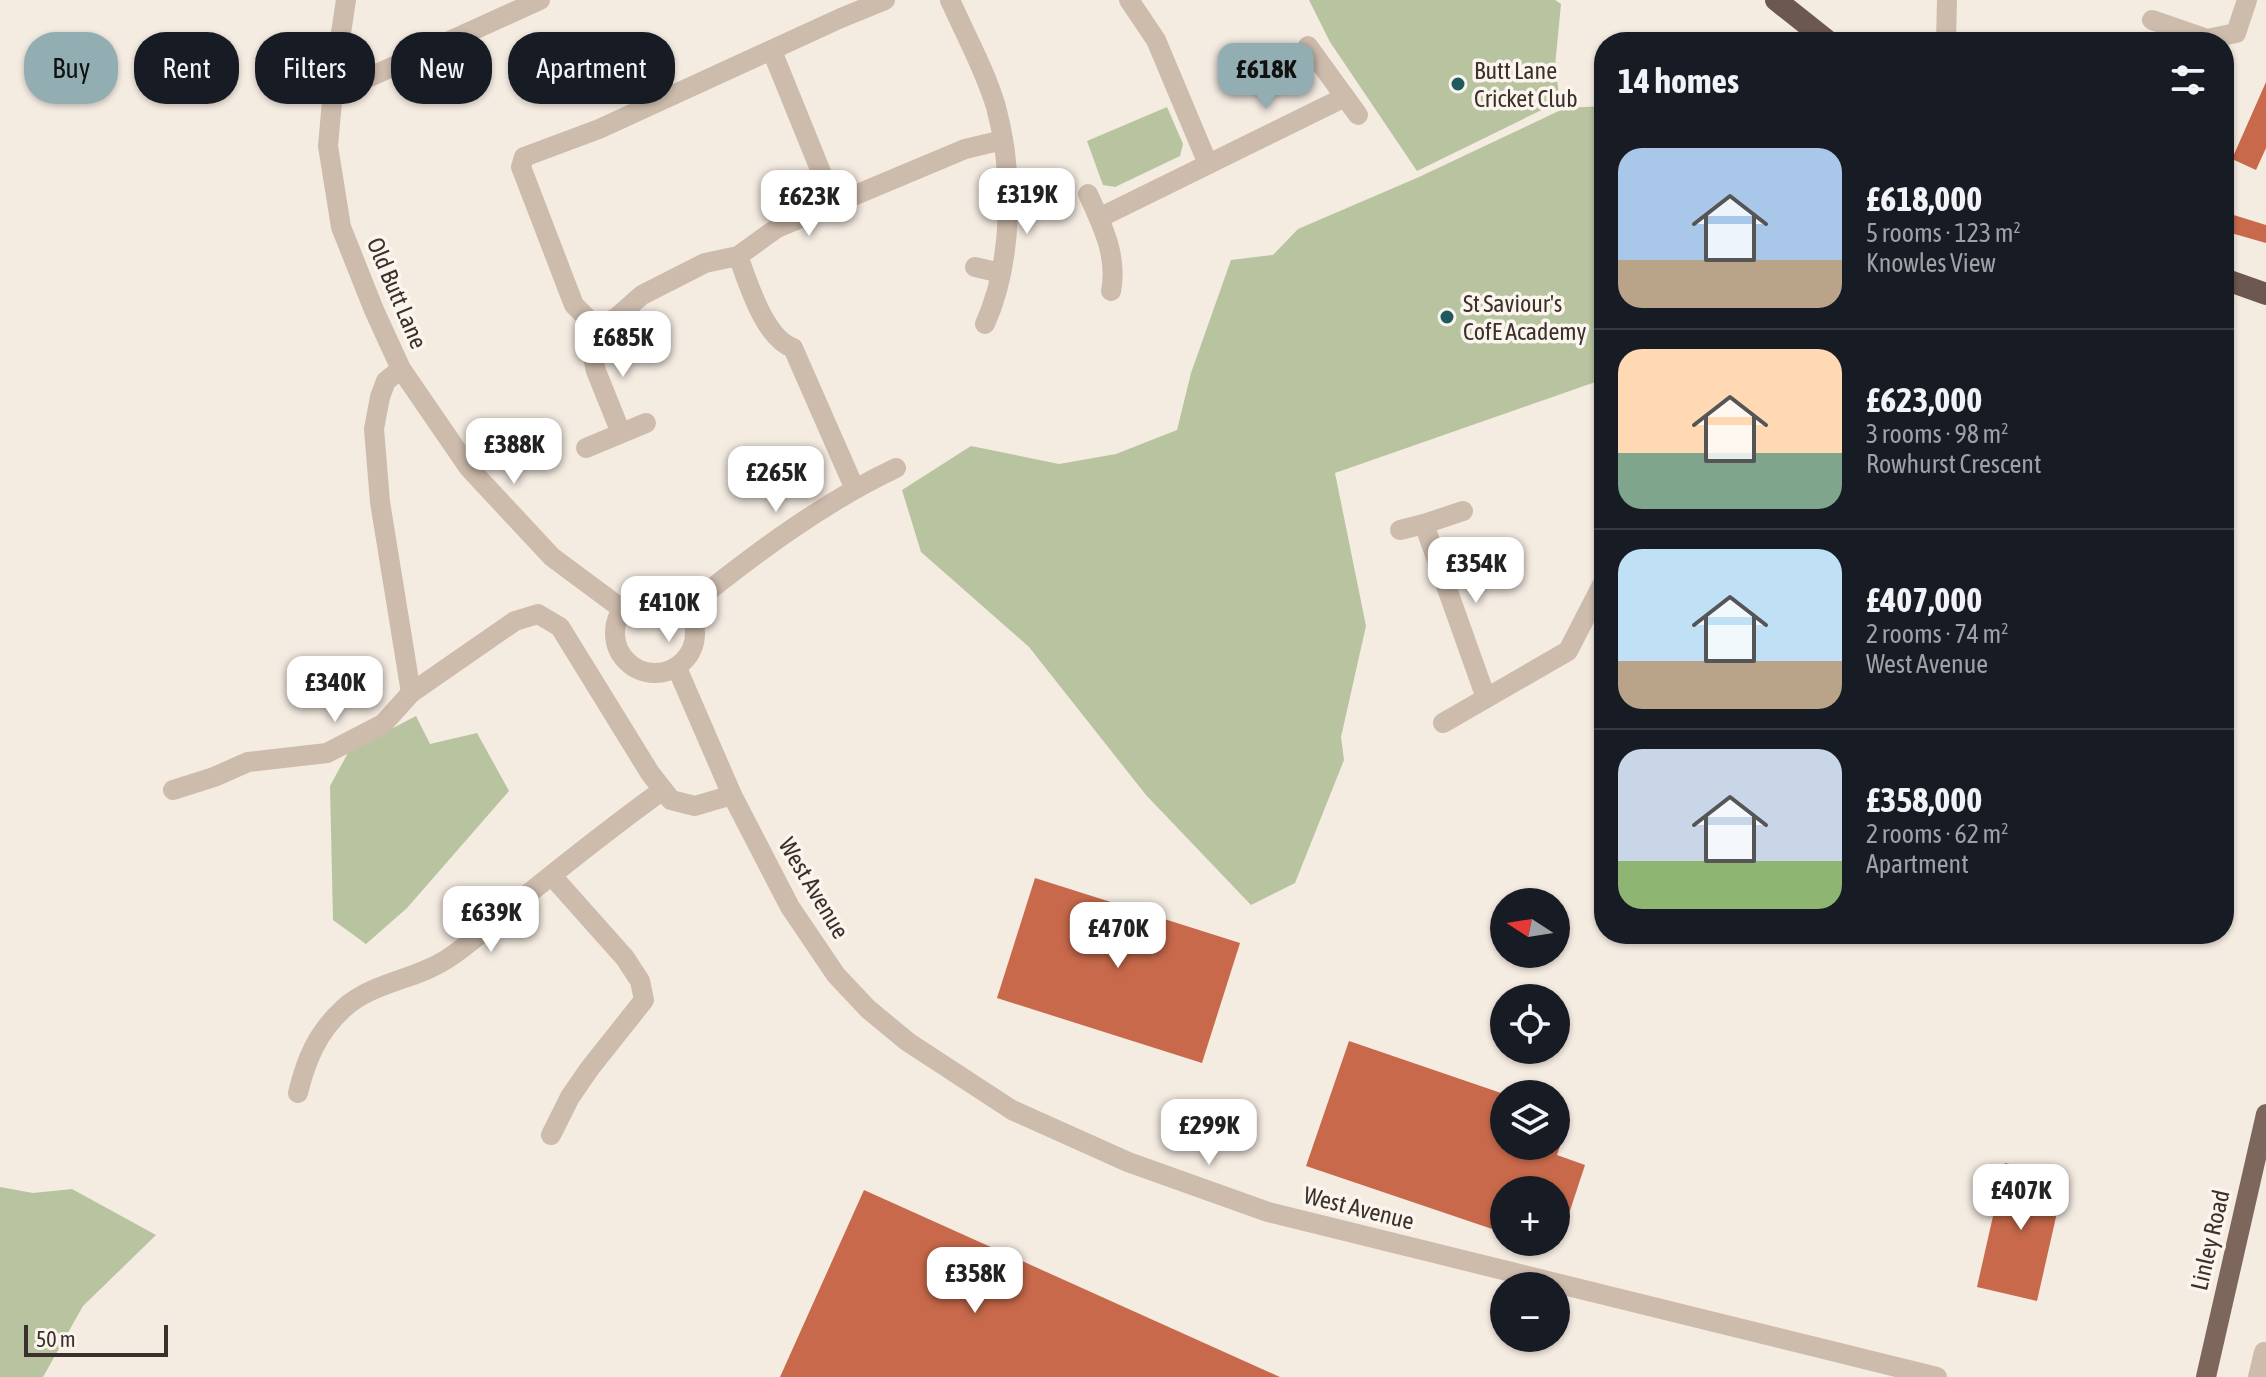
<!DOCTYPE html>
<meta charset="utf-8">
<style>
body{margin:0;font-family:"Asap Condensed",sans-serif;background:#20242c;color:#f1f3f6;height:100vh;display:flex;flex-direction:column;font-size:30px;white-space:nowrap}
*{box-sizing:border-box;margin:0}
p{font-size:26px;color:#9ea1a6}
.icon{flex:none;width:44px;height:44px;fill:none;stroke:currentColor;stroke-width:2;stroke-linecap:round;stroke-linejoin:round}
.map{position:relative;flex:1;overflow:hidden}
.details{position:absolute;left:1594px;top:32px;width:640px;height:912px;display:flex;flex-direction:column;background:#171b24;border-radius:32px;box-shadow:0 2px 6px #0004}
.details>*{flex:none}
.guide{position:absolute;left:24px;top:32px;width:760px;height:72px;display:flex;gap:16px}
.needle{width:52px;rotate:282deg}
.tools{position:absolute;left:1490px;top:888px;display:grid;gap:16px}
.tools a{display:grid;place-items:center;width:80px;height:80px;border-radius:50%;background:#171b24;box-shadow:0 2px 6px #0004;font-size:40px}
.scale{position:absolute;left:24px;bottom:20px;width:144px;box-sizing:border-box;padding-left:8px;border:4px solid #3b302b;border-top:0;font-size:22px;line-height:28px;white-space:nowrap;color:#3b302b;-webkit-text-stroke:6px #fbf5ee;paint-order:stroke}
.price{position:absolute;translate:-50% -68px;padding:0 18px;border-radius:16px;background:#fff;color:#222;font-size:26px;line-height:52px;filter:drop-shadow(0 2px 4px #0008)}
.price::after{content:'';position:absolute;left:50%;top:48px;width:24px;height:18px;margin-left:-12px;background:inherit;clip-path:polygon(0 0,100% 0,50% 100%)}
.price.on{background:#92aeb2;color:#111}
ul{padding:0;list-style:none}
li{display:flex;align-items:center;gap:24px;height:200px;padding:0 24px}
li+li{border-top:2px solid #363941}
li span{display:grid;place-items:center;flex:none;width:224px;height:160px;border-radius:24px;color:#555}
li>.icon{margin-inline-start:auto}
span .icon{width:96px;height:96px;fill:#fffc;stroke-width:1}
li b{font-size:34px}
h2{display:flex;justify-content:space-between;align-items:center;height:96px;padding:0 24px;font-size:34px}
.pill{padding:0 28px;border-radius:32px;background:#171b24;box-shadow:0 2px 6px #0004;font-size:28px;line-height:72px}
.pill.on{background:#92aeb2;color:#111}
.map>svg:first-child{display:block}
.green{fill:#b8c4a0}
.building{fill:#c8694b}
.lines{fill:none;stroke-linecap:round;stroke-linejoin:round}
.minor{stroke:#cdbbac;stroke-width:20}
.tertiary{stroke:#cdbbac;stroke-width:20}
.primary{stroke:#7d675c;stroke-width:20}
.trunk{stroke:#6c584f;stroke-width:22}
.poi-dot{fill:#1f5a5e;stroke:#fbf5ee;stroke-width:3}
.labels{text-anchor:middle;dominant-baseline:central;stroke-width:7;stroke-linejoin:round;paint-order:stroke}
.poi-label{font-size:24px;fill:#3b302b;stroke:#fbf5ee;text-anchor:start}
.street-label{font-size:24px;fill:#3b302b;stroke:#fbf5ee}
</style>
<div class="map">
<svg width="2266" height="1377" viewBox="0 0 2266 1377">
<rect width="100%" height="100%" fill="#f4ebe1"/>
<g class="green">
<path d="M1309,0H1555L1561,4L1555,66L1560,101L1417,171L1330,42Z"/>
<path d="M1604,106V379L1335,473L1366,626L1341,737L1344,760L1295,883L1251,905L1146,795L1029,647L921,552L902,490L971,446L1059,464L1116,454L1177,430L1191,373L1231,260L1273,255L1298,229L1419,177L1565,108Z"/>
<path d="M1167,107L1183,144L1180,156L1115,187L1103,185L1087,141Z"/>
<path d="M416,716L430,744L477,733L509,791L407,908L366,944L333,920L330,786L349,751Z"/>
<path d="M0,1187L33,1193L72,1189L156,1235L83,1306L43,1377H0Z"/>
</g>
<g class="building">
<path d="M2266,82V148L2256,170L2232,159Z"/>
<path d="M2224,212L2266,225V243L2224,231Z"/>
<path d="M1035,878L1240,943L1202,1063L997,998Z"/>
<path d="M1349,1041L1504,1094V1146H1560L1557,1155L1585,1165L1559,1244L1556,1243V1190H1504V1233L1306,1166Z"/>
<path d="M2005,1163L2065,1177L2037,1301L1977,1287Z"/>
<path d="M864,1190L1280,1377H780Z"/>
</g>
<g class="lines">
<g class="minor">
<path d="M950,0C965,34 986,72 996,107C1014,173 1013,262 985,324"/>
<path d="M1129,0L1156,40L1208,164"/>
<path d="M2152,20L2207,39L2236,33L2247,0"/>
<path d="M1946,42L1947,0"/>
<path d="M1308,46L1358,115"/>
<path d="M334,79L347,83L361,81L540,0"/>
<path d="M1088,194C1102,225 1118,256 1111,291"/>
<path d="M834,204L965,149L1003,140"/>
<path d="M1099,218L1345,97"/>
<path d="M738,256C748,282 764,338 793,348L854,487"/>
<path d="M975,267L1001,273"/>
<path d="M595,326L574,305L521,167L524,157L599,129L841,18L885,0"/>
<path d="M595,326L616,318L642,295L705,263L738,256L777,228L834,204L772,51"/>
<path d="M595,326L591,347L596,371L621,433"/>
<path d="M401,369L386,381L380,397L374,429L380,502L411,693"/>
<path d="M586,448L646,423"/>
<path d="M1463,511L1424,524L1486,698"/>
<path d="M1400,530L1424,524"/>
<path d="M687,608C752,556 820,504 896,468"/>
<path d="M1443,723L1568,651L1604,581"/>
<path d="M173,790L214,777L248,762L327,753L383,724L411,693L515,621L538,614L560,627L650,773L671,800L695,806L732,795"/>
<path d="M298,1093C306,1060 317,1033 343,1009C372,982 415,980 447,959C474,941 498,919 523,898C569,861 615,824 663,790"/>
<path d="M551,1135L570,1097L590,1068L644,1000L640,981L625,958L552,876"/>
<path d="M2258,1377L2264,1352"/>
</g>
<g class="tertiary">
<path d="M346,0L334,79L328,146L341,227L374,310L401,369L469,468L552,557L622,609"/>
<circle cx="655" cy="633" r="40"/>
<path d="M677,668L732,795L790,907L836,975L868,1009L908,1042L1012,1110L1128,1162L1268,1212L1937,1377"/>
</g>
<path class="primary" d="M2206,1377L2266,1114"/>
<g class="trunk">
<path d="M1776,0L1829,42"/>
<path d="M2224,279L2266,294"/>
</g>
</g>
<g class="poi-dot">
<circle cx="1458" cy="84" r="8"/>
<circle cx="1447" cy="317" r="8"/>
</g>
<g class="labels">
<g class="poi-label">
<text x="1474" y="70">Butt Lane<tspan x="1474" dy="28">Cricket Club</tspan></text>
<text x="1463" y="303">St Saviour's<tspan x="1463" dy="28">CofE Academy</tspan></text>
</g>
<g class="street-label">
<text transform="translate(397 293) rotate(67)">Old Butt Lane</text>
<text transform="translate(814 888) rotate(59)">West Avenue</text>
<text transform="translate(1359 1208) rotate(14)">West Avenue</text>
<text transform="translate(2210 1240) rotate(-77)">Linley Road</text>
</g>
</g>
</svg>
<div class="tools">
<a><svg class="needle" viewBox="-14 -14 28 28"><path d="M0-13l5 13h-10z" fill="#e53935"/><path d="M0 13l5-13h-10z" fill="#9ea1a6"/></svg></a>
<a><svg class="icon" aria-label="locate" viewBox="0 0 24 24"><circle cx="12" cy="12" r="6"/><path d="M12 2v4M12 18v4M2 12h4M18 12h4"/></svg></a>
<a><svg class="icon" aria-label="layers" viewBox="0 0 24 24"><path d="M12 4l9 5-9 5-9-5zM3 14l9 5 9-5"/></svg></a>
<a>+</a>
<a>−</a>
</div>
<div class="scale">50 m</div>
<b class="price on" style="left:1266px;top:111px">£618K</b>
<b class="price" style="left:1027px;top:236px">£319K</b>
<b class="price" style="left:809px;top:238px">£623K</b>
<b class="price" style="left:623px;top:379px">£685K</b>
<b class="price" style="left:514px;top:486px">£388K</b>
<b class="price" style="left:776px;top:514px">£265K</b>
<b class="price" style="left:1476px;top:605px">£354K</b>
<b class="price" style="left:669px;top:644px">£410K</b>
<b class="price" style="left:335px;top:724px">£340K</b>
<b class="price" style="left:491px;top:954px">£639K</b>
<b class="price" style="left:1118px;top:970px">£470K</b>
<b class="price" style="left:1209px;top:1167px">£299K</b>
<b class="price" style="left:2021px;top:1232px">£407K</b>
<b class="price" style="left:975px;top:1315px">£358K</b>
<div class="guide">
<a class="pill on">Buy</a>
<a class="pill">Rent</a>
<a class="pill">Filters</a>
<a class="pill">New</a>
<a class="pill">Apartment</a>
</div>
<section class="details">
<h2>14 homes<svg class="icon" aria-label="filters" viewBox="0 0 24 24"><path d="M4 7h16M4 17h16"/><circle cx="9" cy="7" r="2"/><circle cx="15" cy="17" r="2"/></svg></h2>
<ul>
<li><span style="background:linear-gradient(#a9c7e8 70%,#b9a48a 0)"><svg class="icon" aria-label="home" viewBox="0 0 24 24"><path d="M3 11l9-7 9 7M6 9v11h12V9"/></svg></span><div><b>£618,000</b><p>5 rooms · 123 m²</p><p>Knowles View</p></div></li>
<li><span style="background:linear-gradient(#ffd9b3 65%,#7fa58c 0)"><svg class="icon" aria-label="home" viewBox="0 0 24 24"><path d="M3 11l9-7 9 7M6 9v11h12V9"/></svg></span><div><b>£623,000</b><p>3 rooms · 98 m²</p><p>Rowhurst Crescent</p></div></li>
<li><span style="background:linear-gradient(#bfe0f5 70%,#b9a48a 0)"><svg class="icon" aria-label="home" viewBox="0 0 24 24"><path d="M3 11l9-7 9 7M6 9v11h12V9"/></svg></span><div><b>£407,000</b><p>2 rooms · 74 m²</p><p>West Avenue</p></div></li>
<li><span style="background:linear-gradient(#c9d6e8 70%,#8fb573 0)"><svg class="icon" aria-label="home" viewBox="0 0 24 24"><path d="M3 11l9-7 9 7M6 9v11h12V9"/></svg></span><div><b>£358,000</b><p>2 rooms · 62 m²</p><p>Apartment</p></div></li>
</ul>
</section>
</div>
